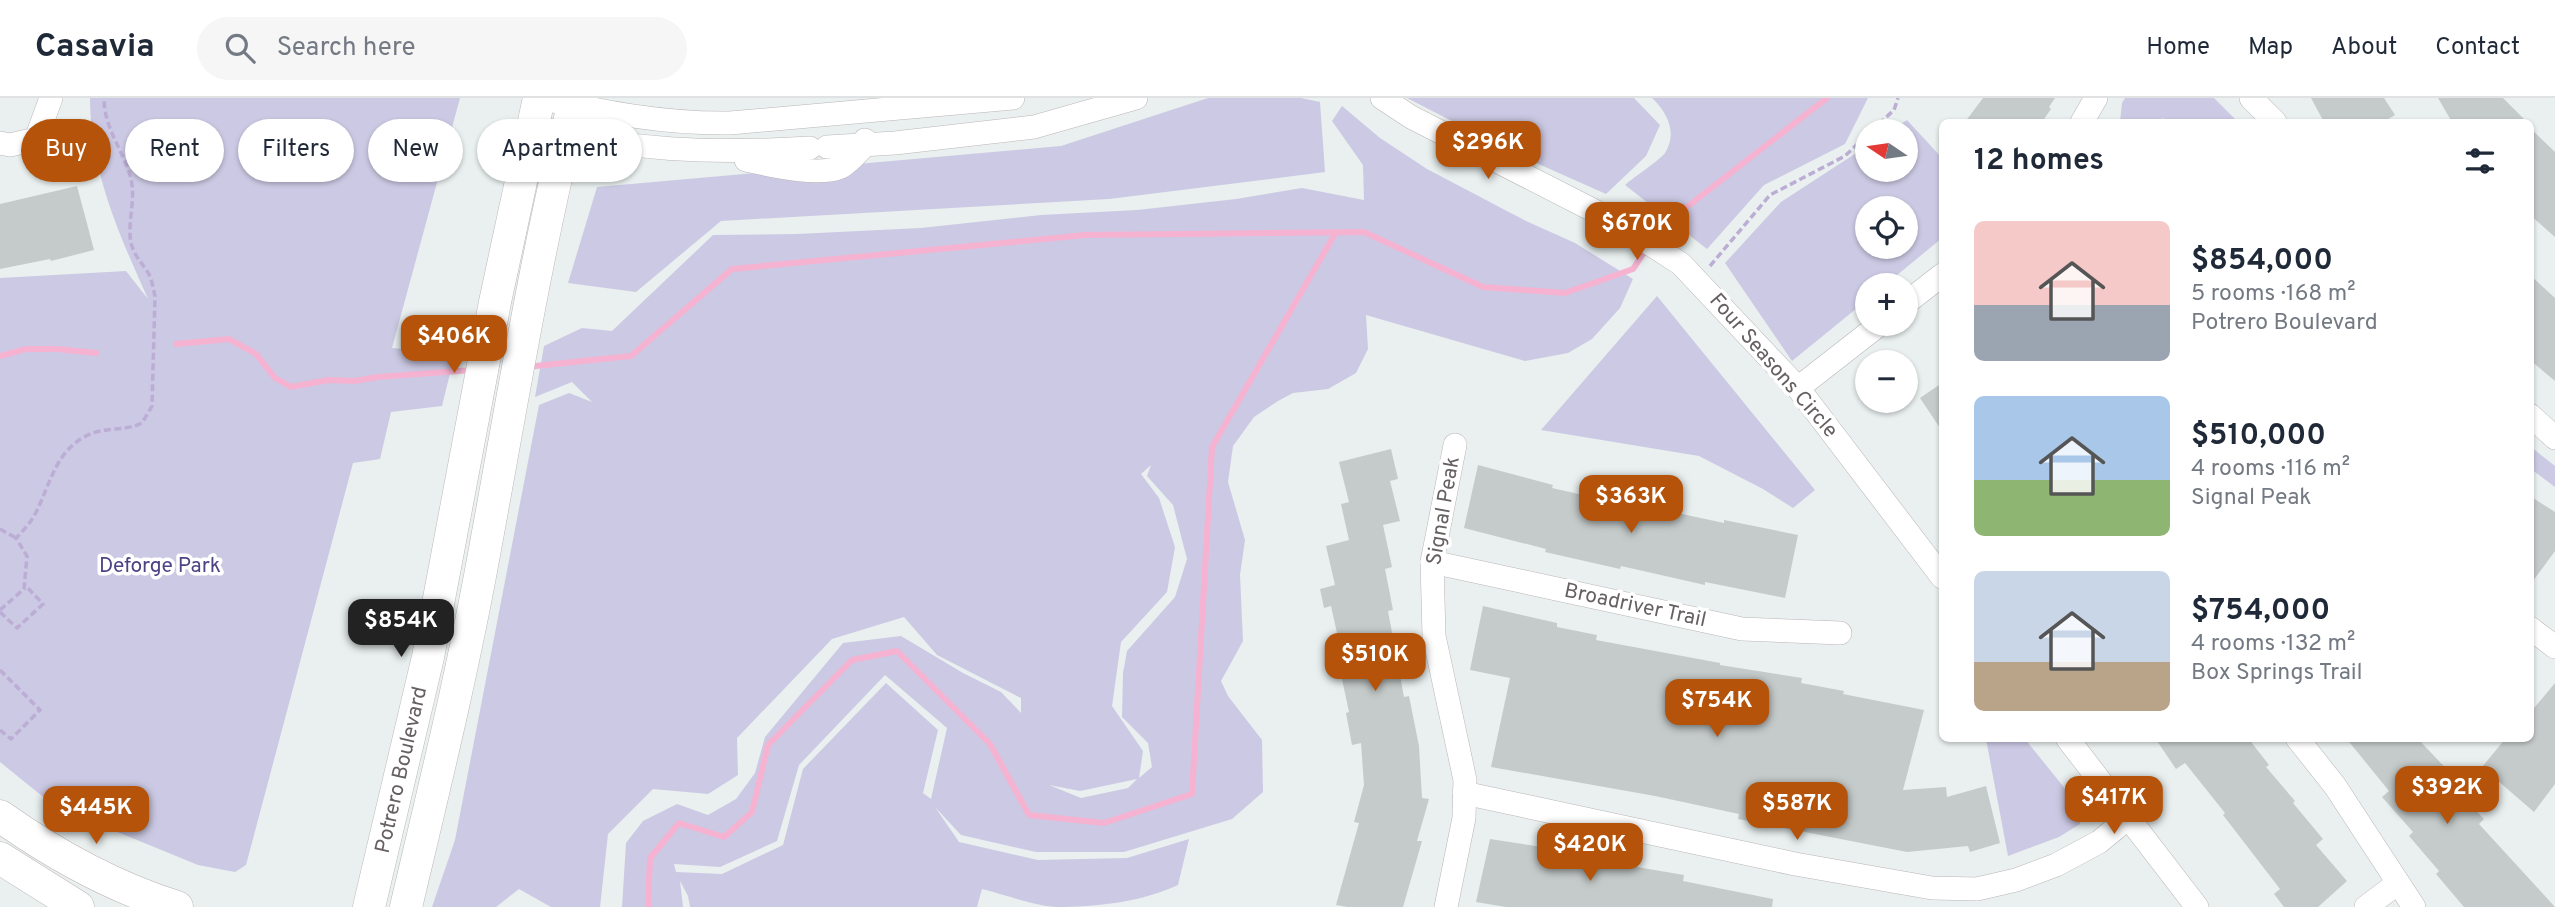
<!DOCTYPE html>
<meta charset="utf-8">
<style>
body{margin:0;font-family:Overpass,sans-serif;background:#f6f6f7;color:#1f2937;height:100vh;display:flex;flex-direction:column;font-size:26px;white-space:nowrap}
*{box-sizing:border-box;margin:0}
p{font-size:23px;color:#747a83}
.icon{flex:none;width:38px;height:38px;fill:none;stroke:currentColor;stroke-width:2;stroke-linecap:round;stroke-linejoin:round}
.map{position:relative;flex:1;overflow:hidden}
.side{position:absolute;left:1939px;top:21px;width:595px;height:623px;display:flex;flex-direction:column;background:#fff;border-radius:10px;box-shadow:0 2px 5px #0004}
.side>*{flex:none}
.top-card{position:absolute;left:21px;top:21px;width:665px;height:63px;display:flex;gap:14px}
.needle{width:46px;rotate:283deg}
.fabs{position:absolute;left:1855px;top:21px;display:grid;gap:14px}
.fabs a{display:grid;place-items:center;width:63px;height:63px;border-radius:50%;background:#fff;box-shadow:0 2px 5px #0004;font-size:35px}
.price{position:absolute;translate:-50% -60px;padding:0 16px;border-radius:14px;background:#b45309;color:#fff;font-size:23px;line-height:46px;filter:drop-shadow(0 2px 4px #0008)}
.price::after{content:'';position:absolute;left:50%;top:42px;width:21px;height:16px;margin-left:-10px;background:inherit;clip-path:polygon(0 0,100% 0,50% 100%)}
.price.selected{background:#222;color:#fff}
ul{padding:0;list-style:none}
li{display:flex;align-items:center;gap:21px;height:175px;padding:0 35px}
li span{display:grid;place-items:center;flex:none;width:196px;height:140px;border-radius:10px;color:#555}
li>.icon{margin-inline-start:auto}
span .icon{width:84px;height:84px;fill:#fffc;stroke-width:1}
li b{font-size:30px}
h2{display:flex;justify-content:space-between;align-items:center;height:84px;padding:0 35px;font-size:30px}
.chip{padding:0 24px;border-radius:32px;background:#fff;box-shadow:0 2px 5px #0004;font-size:24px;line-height:63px}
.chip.selected{background:#b45309;color:#fff}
header{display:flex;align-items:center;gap:42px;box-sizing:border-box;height:98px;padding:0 35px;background:#fff;border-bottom:2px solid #e0e1e3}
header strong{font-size:33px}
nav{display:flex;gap:38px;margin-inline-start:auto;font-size:24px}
.search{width:490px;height:63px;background:#f6f6f7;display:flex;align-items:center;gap:18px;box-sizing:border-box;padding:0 24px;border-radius:38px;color:#747a83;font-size:26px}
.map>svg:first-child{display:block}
.green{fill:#ccc9e4;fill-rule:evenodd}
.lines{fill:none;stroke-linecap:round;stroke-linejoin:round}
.stream{stroke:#f5b3d1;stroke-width:6}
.building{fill:#c5cbca}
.street-casing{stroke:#bbb5b7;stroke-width:24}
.secondary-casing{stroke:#beb7b9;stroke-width:33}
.path{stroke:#bcadd4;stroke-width:3.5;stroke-dasharray:7 3.5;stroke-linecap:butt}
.street{stroke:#fff;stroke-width:23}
.secondary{stroke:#fff;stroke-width:32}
.labels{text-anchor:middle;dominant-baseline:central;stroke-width:7;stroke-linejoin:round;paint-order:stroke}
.street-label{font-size:21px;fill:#676062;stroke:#fff}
.park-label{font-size:21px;fill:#4c4284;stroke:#fff}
</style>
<header>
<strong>Casavia</strong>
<div class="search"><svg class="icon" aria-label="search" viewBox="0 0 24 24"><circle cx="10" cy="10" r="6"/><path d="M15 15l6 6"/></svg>Search here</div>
<nav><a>Home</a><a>Map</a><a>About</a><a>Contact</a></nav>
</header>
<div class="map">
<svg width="2555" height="809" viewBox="0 0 2555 809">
<rect width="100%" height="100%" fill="#e9f0ef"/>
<g class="green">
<path d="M90,0H460L392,250L455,255L442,308L391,314L380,361L353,365L246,767L235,774L198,767L115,733L47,702L0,664V180L126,173L148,201C119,136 90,72 90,0Z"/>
<path d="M1208,0H1301L1320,4L1325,74L1109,101L721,123L636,194L568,185L597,89L1061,48Z"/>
<path d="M1407,0H1634L1660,27L1646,58L1606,96L1514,55Z"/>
<path d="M1652,0H1868L1845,46L1764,87L1707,151L1625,87C1634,79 1660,62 1665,55C1678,35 1667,14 1652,0Z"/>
<path d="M2125,0H2214L2238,24H2174L2162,20L2160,24H2120L2122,5Z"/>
<path d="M1342,8L1380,40L1427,71L1526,123L1575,145L1633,181L1620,210L1592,241L1568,255L1525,263L1366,217L1368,251L1356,275L1328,291L1293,295L1278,303L1254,319L1233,348L1228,384L1245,442L1240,477L1243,543L1221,583L1228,598L1262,642L1263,694L1232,721L1124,754H1036L961,737L935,709L959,744L1038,762L1127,760L1189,741L1178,787C1142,804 1096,809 1056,809C1032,807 1006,797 982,791L977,809H690L688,798L680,783L683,809H622L626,745L643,723L677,706L708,717L736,701L755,675L765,639L843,545L901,538L963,575L1001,594L1021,615V600L937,557L904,519L832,541L737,640L738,677L708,696L653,691L608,736L600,809H551L519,791L496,809H432L455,742L539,307L569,295L592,304L572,284L535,299L544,248L582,230L612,233L713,137L797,136L921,130L1041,117L1137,112L1236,101L1302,90L1364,102L1363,67L1332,23ZM1151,367L1147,378L1173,407L1187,461L1175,499L1127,553L1123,575L1122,619L1148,645L1152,669L1139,680L1143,653L1112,608L1121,544L1167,494L1175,449L1159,400L1141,376ZM885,577L947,630L931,701L923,695L938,632L886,585L803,671L783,747L722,776L676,774L674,766L720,769L777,743L799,667ZM1137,681L1128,690L1081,700L1049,687L1080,693Z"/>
<path d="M1907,22L1942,60V140L1885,187H1867V202L1792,263L1725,165L1781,104L1867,48V72H1906V33H1890ZM1867,110H1906V149H1867Z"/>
<path d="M1657,198L1815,392L1793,410L1763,391L1699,358L1541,332Z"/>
<path d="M2531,349L2555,368V389L2531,371Z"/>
<path d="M1986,641H2025L2083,713L2080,726L2059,739L2008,758Z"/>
</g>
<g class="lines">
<g class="stream">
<path d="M1654,141L1665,126L1827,0"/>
<path d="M176,246L229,241L256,256L275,280L291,289L328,282L355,283L377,279L473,272"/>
<path d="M0,258L26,251H57L96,255"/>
<path d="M526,269L631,258L732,171L1085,137L1364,134L1483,189L1565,195L1633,171L1647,150"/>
<path d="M648,809L650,760L679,725L724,739L752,714L768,647L852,562L897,553L990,646L1029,717L1104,725L1192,696L1212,349L1336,134"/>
</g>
</g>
<g class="building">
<path d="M1983,0H2055L2049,9L2051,11L2042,24H1965Z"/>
<path d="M2311,0H2384L2395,17L2383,24H2324Z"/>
<path d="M2438,0H2503L2527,24H2452Z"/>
<path d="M2530,30L2555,54V139L2530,117Z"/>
<path d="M77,88L94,152L51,163L50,161L0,171V106Z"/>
<path d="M2530,177L2555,200V283L2530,262Z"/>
<path d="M1942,285V333L1920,300Z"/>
<path d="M1391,351L1398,381L1390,383L1400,423L1383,427L1392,469L1385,471L1393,512L1388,513L1404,599L1409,598L1419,648L1422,700L1429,701L1417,743H1422L1403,809H1347L1336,807L1359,725L1354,724L1364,687L1361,645L1352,647L1346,615L1349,614L1340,572L1345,571L1331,508L1324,510L1320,491L1335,487L1326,448L1349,442L1341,406L1349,404L1339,364Z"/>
<path d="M1478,367L1553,387L1552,390L1640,410V407L1724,425V422L1798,437L1785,500L1705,484V487L1621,468L1620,471L1545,454L1546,451L1464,430Z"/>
<path d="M2530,398L2555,414V453L2530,487Z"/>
<path d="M1483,508L1557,525V529L1597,537L1596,542L1720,565V567L1802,580L1801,585L1844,593L1843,596L1924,612L1903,692L1946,689L1947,699L1986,688L2000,745L1970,754L1968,748L1907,754L1738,721L1739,716L1655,698L1491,669L1510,580L1470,572Z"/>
<path d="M2555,585V686L2534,714L2482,669L2506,640H2530V615Z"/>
<path d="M2155,640H2248L2269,667L2266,669L2295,703L2293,705L2323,741L2316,747L2347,783L2318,809H2284L2274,796L2280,791L2223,717L2225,715L2185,665L2176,671Z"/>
<path d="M2346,640H2417L2457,682L2451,687L2484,721L2479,726L2555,809H2464L2436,776L2439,773L2409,738L2413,734L2382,699L2389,693Z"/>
<path d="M1490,741L1567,753L1566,757L1684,777L1683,783L1773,801L1772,809H1506L1476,804Z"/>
</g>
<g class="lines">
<g class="street-casing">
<g id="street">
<path d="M539,0C605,14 662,26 730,25L1013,0"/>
<path d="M1382,0L1411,19L1616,124L1681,166L1798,290L1942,479"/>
<path d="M2251,0L2275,24"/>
<path d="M2082,24L2096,0"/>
<path d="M532,28C627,53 713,56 810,50"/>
<path d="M0,45L10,47L36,41L51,0"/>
<path d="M827,49L895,45L1034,29L1136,0"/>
<path d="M746,62C769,67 819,79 841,69C849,65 859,53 866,46L865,42"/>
<path d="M1906,205L1942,177"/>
<path d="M1798,290L1880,226"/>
<path d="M2530,317L2555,340"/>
<path d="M1432,464L1742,531L1840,535"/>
<path d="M2530,530L2555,549"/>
<path d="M2067,640L2197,809"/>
<path d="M2297,640L2335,688L2414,809"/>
<path d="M1464,695L1795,766L1932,790L1977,791L2016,782L2056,767L2099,744L2128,720"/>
<path d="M1446,809L1464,720L1465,682L1434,538L1432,464L1455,347"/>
<path d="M2366,809L2398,785"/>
</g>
</g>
<g class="secondary-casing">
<g id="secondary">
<path d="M0,718C55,757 113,789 177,809"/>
<path d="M0,760L78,809"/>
<path d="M369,809L428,559L495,204L539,0"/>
<path d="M406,809C432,699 459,589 480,478C510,318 535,158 575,0"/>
</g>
</g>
<g class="path">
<path d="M1871,33L1894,12L1898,0"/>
<path d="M1710,168L1770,97L1845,58L1867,37"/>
<path d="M0,431L16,440"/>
<path d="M0,512L24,491L27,458L16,440C25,431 33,422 38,410C51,383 56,355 84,339C102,328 124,334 142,325L152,308L155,198C153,190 152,180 147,173C141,164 134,157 131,145C127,125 136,102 131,81C124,53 104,31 104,0"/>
<path d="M0,514L17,530L43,506L25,487"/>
<path d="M0,572L40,612L11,641L0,632"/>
</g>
<use href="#street" class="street"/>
<use href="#secondary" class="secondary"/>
</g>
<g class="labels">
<g class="street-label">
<text transform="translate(1773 268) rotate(49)">Four Seasons Circle</text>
<text transform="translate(1444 413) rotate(-80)">Signal Peak</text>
<text transform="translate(1635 508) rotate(12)">Broadriver Trail</text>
<text transform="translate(402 672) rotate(-77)">Potrero Boulevard</text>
</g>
<g class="park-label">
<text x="160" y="468">Deforge Park</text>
</g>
</g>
</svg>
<div class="fabs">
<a><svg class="needle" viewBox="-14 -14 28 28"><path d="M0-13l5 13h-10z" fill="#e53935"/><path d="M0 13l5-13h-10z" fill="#747a83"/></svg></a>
<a><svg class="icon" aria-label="locate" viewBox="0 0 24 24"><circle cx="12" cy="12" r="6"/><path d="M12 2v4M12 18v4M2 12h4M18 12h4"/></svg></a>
<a>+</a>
<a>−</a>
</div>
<b class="price" style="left:1488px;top:83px">$296K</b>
<b class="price" style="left:1637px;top:164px">$670K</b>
<b class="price" style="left:454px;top:277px">$406K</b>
<b class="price" style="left:1631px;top:437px">$363K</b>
<b class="price selected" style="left:401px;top:561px">$854K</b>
<b class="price" style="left:1375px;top:595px">$510K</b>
<b class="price" style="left:1717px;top:641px">$754K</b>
<b class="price" style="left:2447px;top:728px">$392K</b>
<b class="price" style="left:2114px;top:738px">$417K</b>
<b class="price" style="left:1797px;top:744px">$587K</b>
<b class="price" style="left:96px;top:748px">$445K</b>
<b class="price" style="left:1590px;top:785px">$420K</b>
<div class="top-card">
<a class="chip selected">Buy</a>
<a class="chip">Rent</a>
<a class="chip">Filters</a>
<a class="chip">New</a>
<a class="chip">Apartment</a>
</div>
<section class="side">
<h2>12 homes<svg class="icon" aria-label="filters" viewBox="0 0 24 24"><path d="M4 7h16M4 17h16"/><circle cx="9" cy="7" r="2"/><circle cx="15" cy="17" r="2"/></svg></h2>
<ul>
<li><span style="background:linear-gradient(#f6c9c9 60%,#9aa5b1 0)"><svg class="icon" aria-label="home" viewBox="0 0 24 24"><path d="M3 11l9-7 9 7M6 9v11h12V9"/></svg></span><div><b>$854,000</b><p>5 rooms · 168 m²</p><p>Potrero Boulevard</p></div></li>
<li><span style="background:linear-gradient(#a9c7e8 60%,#8fb573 0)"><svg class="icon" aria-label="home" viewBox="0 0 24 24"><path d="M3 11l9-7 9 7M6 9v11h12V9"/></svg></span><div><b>$510,000</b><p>4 rooms · 116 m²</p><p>Signal Peak</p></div></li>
<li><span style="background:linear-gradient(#c9d6e8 65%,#b9a48a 0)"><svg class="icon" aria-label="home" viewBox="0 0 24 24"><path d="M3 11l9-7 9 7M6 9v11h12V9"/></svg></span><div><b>$754,000</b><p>4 rooms · 132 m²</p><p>Box Springs Trail</p></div></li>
</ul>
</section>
</div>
